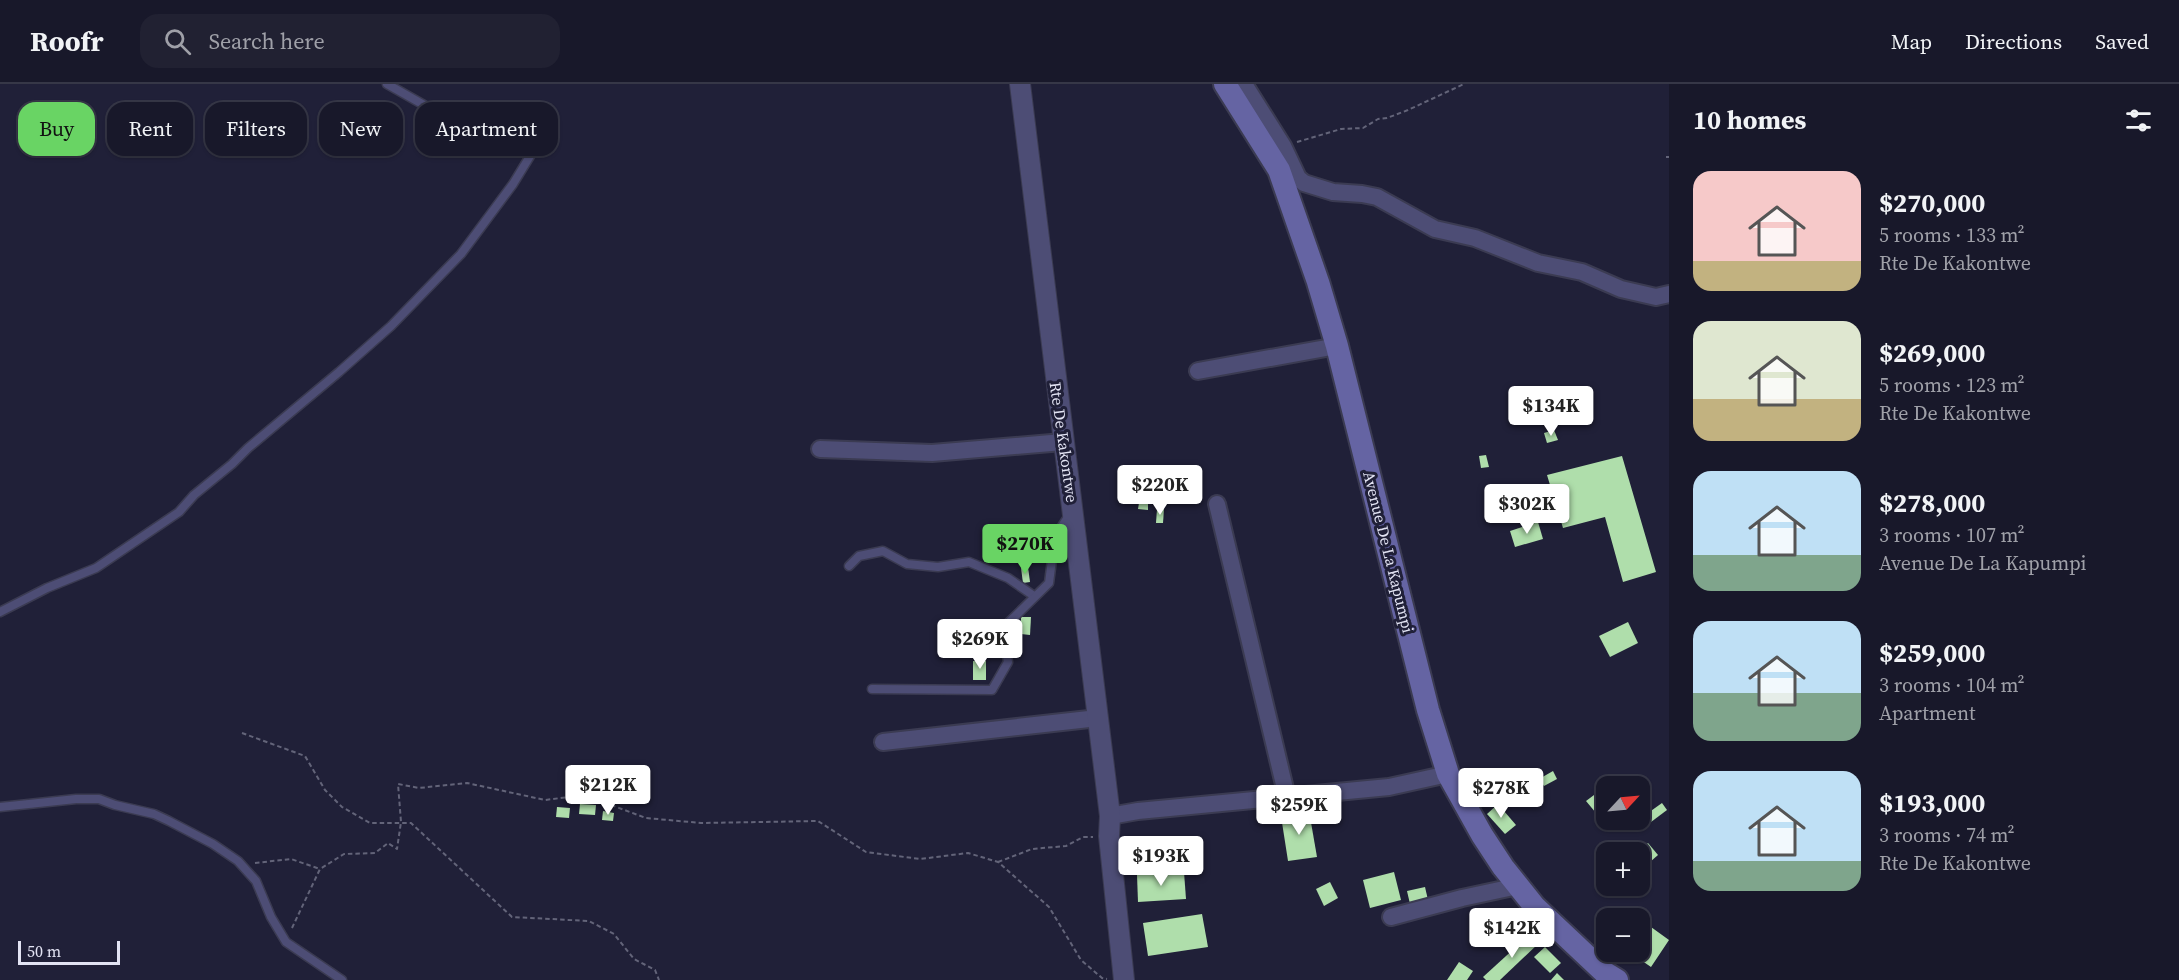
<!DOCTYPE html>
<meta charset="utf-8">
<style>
body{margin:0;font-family:"Source Serif 4",serif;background:#212132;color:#f1f3f6;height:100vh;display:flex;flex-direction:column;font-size:22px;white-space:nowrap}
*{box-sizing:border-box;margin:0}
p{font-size:20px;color:#9fa0a8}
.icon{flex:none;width:33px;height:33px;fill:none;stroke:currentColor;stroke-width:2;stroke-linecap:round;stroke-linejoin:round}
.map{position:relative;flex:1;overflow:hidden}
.panel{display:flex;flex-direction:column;background:#18182a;width:510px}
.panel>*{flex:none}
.guide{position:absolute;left:18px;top:18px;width:570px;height:54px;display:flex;gap:12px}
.needle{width:39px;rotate:64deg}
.tools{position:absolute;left:1596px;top:692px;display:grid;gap:12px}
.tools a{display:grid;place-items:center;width:54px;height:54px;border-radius:12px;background:#18182a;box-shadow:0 2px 4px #0004,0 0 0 2px #363747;font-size:30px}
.scale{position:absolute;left:18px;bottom:15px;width:102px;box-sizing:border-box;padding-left:6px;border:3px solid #e2e3f3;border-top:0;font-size:16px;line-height:21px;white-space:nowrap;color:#e2e3f3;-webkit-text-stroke:4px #202038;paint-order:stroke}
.price{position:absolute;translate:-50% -51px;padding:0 14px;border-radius:6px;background:#fff;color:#222;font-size:20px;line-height:39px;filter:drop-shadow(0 2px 3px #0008)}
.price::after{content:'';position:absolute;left:50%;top:36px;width:18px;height:14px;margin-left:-9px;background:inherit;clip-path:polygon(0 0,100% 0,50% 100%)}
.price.current{background:#69d464;color:#111}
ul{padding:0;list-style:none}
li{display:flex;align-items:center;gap:18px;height:150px;padding:0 24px}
li span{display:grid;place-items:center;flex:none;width:168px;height:120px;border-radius:18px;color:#555}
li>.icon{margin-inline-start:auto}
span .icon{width:72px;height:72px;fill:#fffc;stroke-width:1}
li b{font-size:26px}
h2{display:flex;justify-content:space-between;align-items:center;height:72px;padding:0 24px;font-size:26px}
.chip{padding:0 21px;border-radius:18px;background:#18182a;box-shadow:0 2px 4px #0004,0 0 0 2px #363747;font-size:21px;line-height:54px}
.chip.current{background:#69d464;color:#111}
header{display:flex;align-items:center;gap:36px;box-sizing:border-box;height:84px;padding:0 30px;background:#18182a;border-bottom:2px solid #363747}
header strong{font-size:28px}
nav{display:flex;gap:33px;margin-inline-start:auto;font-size:21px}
.search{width:420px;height:54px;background:#212132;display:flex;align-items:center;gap:15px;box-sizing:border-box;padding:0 21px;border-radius:18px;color:#9fa0a8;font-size:22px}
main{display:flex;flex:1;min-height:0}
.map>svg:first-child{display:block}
.building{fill:#afdeab}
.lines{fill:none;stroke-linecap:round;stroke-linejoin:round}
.service-casing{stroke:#3b3b52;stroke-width:11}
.minor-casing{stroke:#3b3b52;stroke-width:20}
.tertiary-casing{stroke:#3b3b52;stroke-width:22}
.secondary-casing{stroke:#3b3b52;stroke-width:26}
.path{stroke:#636479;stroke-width:2;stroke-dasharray:4.5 3;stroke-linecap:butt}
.service{stroke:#4d4d75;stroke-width:8}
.minor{stroke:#4d4d75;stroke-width:16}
.tertiary{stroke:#4d4d75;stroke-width:20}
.secondary{stroke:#6564a3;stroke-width:22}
.labels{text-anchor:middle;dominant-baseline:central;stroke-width:6;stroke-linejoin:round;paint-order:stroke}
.street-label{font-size:16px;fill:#e2e3f3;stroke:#202038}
</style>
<header>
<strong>Roofr</strong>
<div class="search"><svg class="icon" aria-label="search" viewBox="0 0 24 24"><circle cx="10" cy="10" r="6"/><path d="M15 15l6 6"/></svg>Search here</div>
<nav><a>Map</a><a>Directions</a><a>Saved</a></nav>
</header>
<main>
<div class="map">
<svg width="1669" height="896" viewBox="0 0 1669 896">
<rect width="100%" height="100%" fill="#202038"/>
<g class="building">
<path d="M1554,346L1558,356L1547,359L1544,349Z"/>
<path d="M1486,371L1489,383L1481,384L1479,372Z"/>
<path d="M1622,372L1656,488L1623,498L1605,433L1563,444L1547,391Z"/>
<path d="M1139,419L1148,420V426L1138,425Z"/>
<path d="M1157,425H1164L1163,439H1156Z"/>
<path d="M1538,438L1543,455L1515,463L1510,447Z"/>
<path d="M1028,483L1030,498L1023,499L1021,484Z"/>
<path d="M1021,533H1031L1030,551L1021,550Z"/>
<path d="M1628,538L1638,559L1610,573L1599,552Z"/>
<path d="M987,546L989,568L970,569L969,547Z"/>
<rect x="973" y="577" width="13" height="19"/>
<path d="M1553,687L1557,695L1544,702L1539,695Z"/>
<path d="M1610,699L1612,702H1606V722L1596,729L1586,717Z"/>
<path d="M1662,719L1667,726L1647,741L1641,734Z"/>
<path d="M580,720L596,721L595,731L579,730Z"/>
<path d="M1498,720L1516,741L1505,750L1487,730Z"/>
<path d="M557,723L570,724L569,734L556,733Z"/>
<path d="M603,727L614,729L613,737L602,736Z"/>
<path d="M1309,727L1317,773L1288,777L1281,732Z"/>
<path d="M1648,759L1658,771L1650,778L1640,766Z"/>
<path d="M1184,788L1186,815L1138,818L1137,791Z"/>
<path d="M1394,788L1401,816L1370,824L1363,796Z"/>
<path d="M1330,798L1338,814L1324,822L1316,805Z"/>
<path d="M1425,803L1428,816L1410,820L1407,807Z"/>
<path d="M1202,830L1208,863L1148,872L1143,839Z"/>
<path d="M1651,843L1669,856L1651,883L1632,870L1634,867H1640V860Z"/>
<path d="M1530,850L1539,859L1500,896H1486L1483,893Z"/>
<path d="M1545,863L1561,879L1550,889L1534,873Z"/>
<path d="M1459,878L1473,887L1467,896H1447Z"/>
<path d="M1557,889L1564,896H1551Z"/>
</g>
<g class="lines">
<g class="service-casing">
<g id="service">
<path d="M849,482L859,472L883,467L907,480L938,483L969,478L1008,494L1034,512"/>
<path d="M0,528L47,504L96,484L179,428L194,411L232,380L248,364L339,288L391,242L461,170L513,100L535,64L526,50L510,44L484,43L454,38L387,0"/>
<path d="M872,605L992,606L1008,578L1003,544L1049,499L1055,453L1070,430"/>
<path d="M0,723L76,715H99L115,721L154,730L169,737L213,760L238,777L256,797L271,833L286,858L342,896"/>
</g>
</g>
<g class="minor-casing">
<g id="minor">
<path d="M1244,0L1283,62L1298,94L1304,99L1333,108L1362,110L1377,113L1435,145L1475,154L1538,179L1582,188L1621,205L1656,213L1669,210"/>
<path d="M1198,287L1337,262"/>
<path d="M820,365L932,369L1063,358"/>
<path d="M1217,420L1287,713"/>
<path d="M883,658L1098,634"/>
<path d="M1110,732L1138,727L1389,703L1448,690"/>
<path d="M1391,833L1462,814L1518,802"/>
</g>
</g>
<g class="tertiary-casing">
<path id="tertiary" d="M1020,0C1049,244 1081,488 1110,732L1109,752L1124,896"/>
</g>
<g class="secondary-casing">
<path id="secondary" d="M1225,0L1279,86L1318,198L1337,262L1428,626L1448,690L1482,751L1503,783L1535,823L1604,888L1617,896"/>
</g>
<g class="path">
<path d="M1297,58L1341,45L1363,44L1378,35L1387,34L1408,26L1464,0"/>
<path d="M1666,73H1669"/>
<path d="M242,649L305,672L325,706L342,723L370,739H411L512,833L589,837L614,850L634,875L655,886L659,896"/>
<path d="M998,778L1032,765L1066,762L1083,753H1093"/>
<path d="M255,779L291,775L320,785"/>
<path d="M292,844L320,785L344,770L375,769L388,759L397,765L401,738L398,700L419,704L467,699L545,716L584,711L646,734L701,739L818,737L866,768L920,775L968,769L998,778L1049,823L1081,876L1102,894L1107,895"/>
</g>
<use href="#service" class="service"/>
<use href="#minor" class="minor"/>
<use href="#tertiary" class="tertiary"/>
<use href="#secondary" class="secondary"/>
</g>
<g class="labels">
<g class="street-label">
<text transform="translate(1064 358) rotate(82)">Rte De Kakontwe</text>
<text transform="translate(1389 468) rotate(76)">Avenue De La Kapumpi</text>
</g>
</g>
</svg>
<div class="tools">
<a><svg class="needle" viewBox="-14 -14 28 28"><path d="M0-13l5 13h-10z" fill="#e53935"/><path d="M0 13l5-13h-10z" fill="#9fa0a8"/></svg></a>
<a>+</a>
<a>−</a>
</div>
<div class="scale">50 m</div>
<b class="price" style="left:1551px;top:353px">$134K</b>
<b class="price" style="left:1160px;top:432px">$220K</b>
<b class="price" style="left:1527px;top:451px">$302K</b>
<b class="price current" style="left:1025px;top:491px">$270K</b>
<b class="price" style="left:980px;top:586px">$269K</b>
<b class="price" style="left:608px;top:732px">$212K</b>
<b class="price" style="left:1501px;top:735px">$278K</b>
<b class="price" style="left:1299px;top:752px">$259K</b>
<b class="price" style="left:1161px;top:803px">$193K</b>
<b class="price" style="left:1512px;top:875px">$142K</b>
<div class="guide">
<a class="chip current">Buy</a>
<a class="chip">Rent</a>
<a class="chip">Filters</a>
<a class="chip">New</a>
<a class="chip">Apartment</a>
</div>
</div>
<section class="panel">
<h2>10 homes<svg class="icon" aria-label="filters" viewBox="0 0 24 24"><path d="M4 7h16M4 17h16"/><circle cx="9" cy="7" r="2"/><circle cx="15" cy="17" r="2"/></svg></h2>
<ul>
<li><span style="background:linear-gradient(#f6c9c9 75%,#c2b280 0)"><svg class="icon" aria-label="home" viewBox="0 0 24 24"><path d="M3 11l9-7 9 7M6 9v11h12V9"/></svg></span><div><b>$270,000</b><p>5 rooms · 133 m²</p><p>Rte De Kakontwe</p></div></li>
<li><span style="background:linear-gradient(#dfe7d0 65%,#c2b280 0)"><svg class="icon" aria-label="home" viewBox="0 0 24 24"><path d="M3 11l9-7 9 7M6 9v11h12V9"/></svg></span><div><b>$269,000</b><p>5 rooms · 123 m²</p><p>Rte De Kakontwe</p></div></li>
<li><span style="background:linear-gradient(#bfe0f5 70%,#7fa58c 0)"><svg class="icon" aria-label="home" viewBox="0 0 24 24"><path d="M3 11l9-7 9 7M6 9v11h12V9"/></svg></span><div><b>$278,000</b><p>3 rooms · 107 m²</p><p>Avenue De La Kapumpi</p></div></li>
<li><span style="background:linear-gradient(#bfe0f5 60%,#7fa58c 0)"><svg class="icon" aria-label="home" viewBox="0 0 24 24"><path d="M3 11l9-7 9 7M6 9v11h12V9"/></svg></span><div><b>$259,000</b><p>3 rooms · 104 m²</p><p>Apartment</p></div></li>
<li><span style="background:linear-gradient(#bfe0f5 75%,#7fa58c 0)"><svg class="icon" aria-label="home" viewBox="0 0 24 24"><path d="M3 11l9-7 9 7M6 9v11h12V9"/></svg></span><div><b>$193,000</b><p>3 rooms · 74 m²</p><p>Rte De Kakontwe</p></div></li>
</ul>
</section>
</main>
